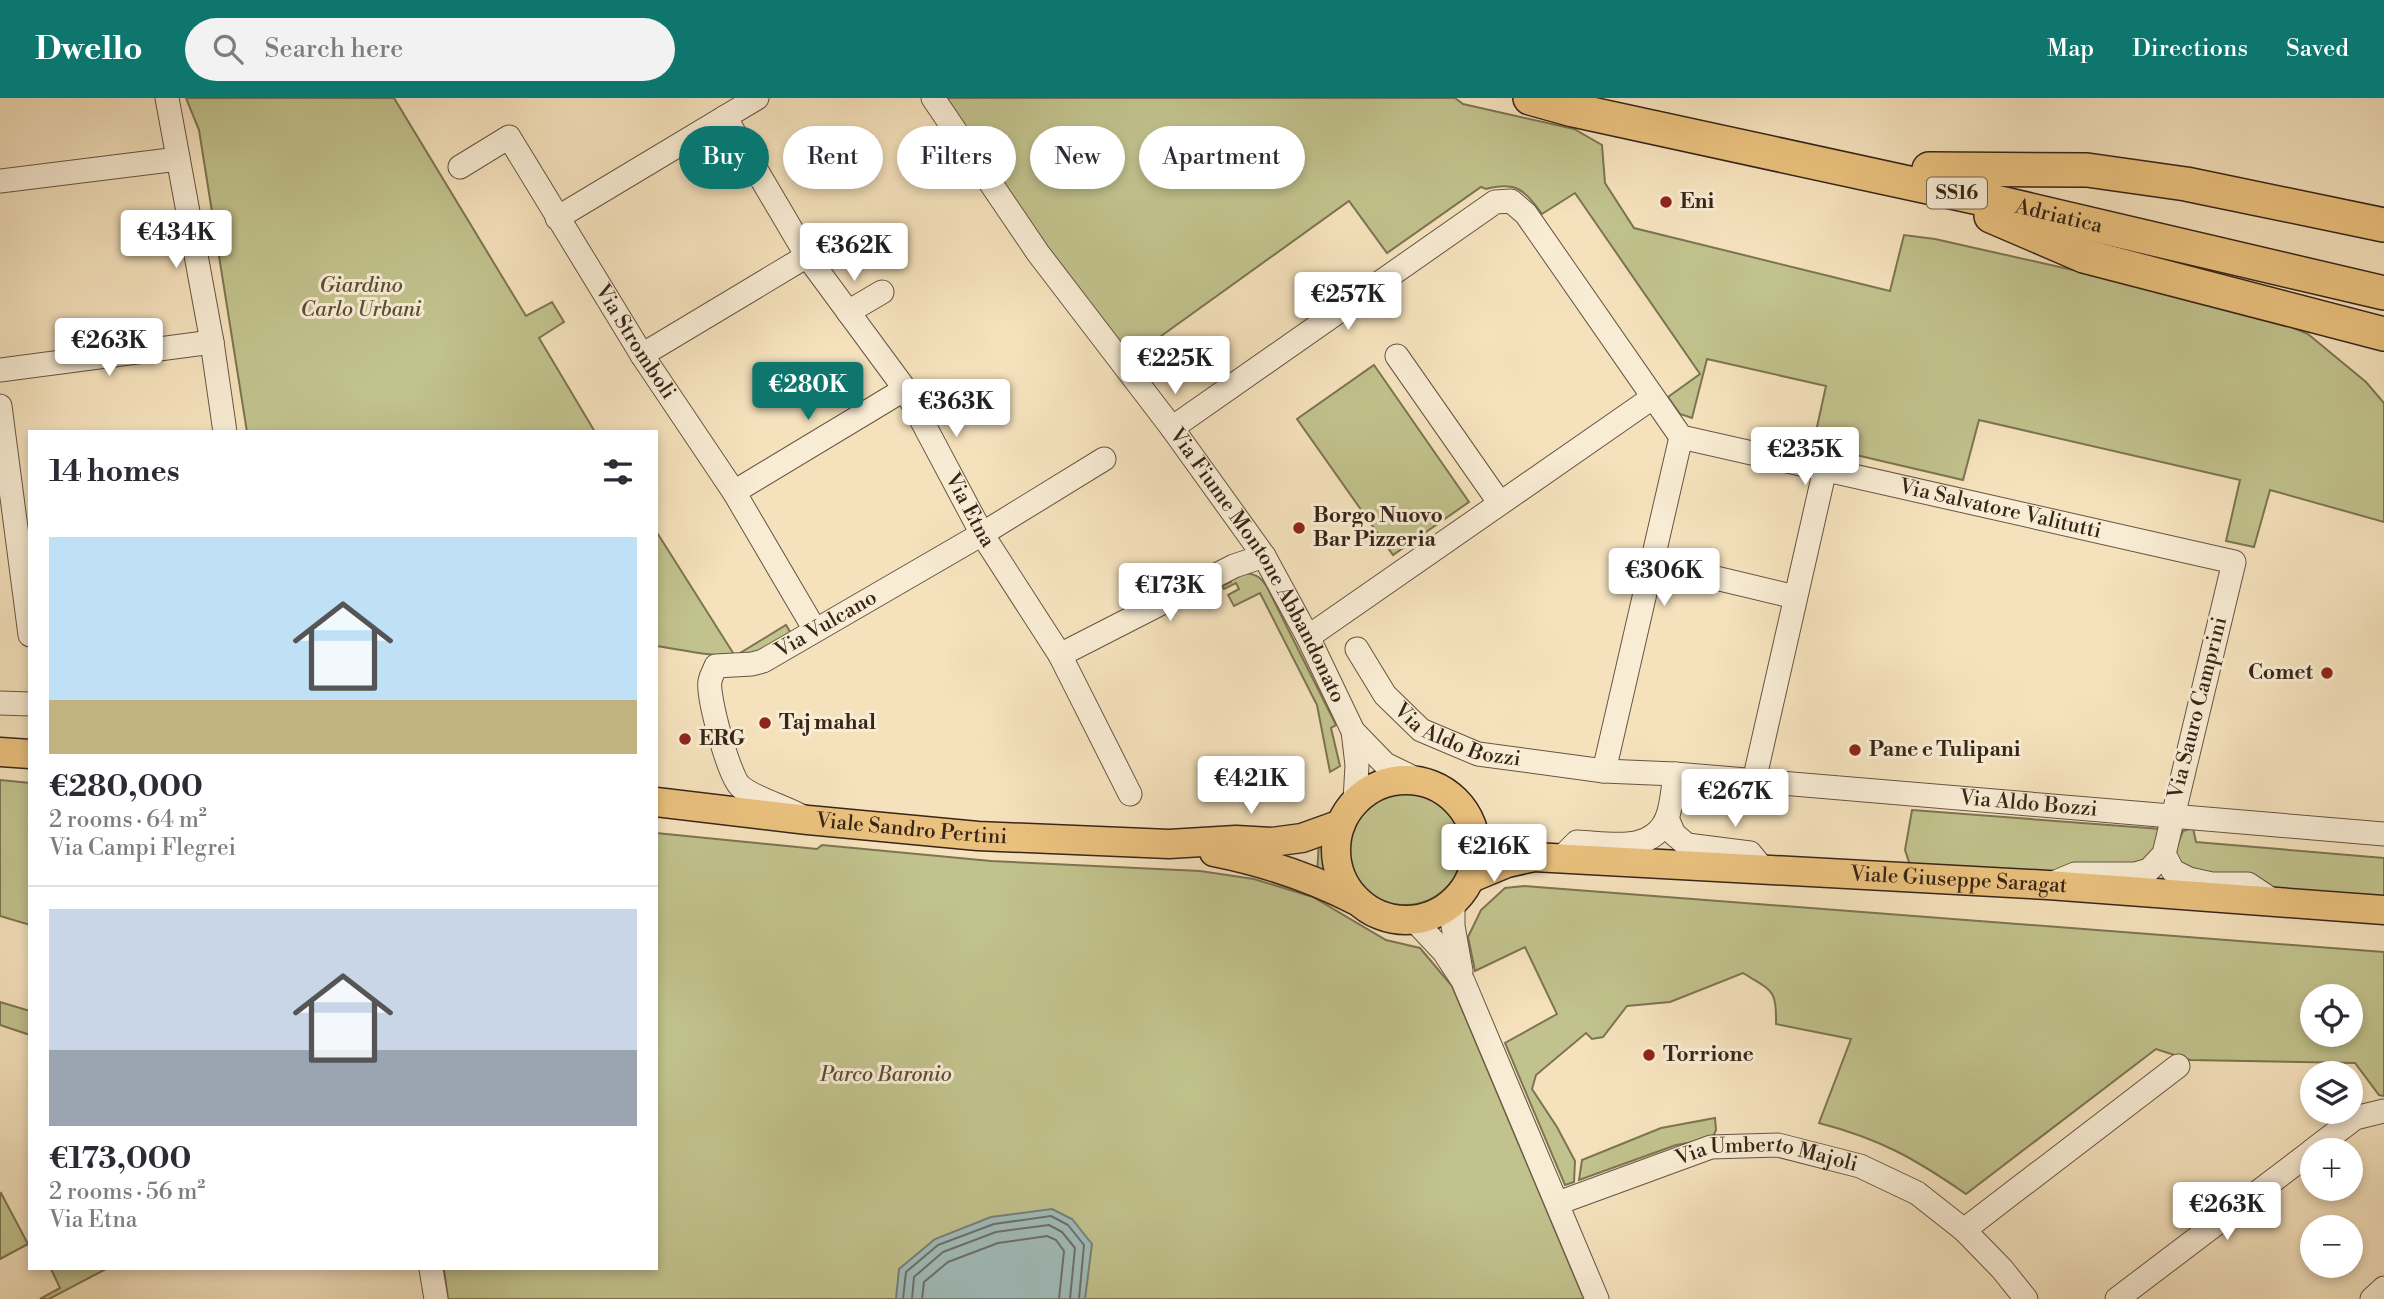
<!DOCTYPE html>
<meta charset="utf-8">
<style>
body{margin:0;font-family:"Libre Bodoni",serif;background:#f2f2f3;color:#2b2b33;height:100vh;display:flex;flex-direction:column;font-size:26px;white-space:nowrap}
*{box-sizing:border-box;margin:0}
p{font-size:23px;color:#7c7c81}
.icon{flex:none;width:38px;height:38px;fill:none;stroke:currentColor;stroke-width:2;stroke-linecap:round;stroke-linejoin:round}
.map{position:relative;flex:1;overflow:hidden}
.panel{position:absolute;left:28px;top:332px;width:630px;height:840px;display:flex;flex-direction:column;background:#fff;border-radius:0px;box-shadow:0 4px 10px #0003}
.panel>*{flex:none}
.hud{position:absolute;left:679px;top:28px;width:665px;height:63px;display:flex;gap:14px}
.tools{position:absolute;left:2300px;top:886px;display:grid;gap:14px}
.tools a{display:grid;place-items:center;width:63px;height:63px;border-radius:50%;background:#fff;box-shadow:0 4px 10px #0003;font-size:35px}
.price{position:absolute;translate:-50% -60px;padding:0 16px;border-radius:7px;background:#fff;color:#222;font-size:23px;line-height:46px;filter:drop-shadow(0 2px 4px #0008)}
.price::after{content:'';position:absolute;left:50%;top:42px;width:21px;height:16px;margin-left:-10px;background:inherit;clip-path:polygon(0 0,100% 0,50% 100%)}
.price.on{background:#0f766e;color:#fff}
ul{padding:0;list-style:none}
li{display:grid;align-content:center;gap:14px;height:371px;padding:0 21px}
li+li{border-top:2px solid #e1e1e2}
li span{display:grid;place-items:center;height:217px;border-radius:0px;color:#555}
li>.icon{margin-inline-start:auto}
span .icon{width:126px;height:126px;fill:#fffc;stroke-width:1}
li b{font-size:30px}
h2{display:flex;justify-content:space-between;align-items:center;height:84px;padding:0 21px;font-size:30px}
.chip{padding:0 24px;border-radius:32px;background:#fff;box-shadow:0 4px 10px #0003;font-size:24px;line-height:63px}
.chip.on{background:#0f766e;color:#fff}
header{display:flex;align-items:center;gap:42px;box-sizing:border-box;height:98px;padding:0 35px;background:#0f766e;color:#fff}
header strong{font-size:33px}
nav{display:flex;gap:38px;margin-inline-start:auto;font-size:24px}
.search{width:490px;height:63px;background:#f2f2f3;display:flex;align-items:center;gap:18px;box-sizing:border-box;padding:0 24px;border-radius:38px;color:#7c7c81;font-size:26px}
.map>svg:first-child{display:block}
.green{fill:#c1c28d;stroke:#7c7452;stroke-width:2;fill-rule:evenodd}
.water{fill:#a0bcbb;stroke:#76807a;stroke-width:2}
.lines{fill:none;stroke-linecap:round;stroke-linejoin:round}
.shore{stroke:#6c706a;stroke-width:2}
.minor-casing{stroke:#675441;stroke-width:25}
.major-casing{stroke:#382518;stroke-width:31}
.highway-casing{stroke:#382518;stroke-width:36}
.minor{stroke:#f8ecd4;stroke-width:23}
.major{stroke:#eac17e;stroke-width:28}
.highway{stroke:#eac17e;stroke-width:33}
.poi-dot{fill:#8f2418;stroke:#f8ecd4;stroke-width:2.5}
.labels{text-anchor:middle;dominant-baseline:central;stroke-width:6;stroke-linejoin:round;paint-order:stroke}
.shield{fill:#f8ecd4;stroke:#726150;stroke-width:2}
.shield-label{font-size:19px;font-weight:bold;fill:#382518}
.poi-label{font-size:21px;font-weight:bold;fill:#382518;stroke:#f8ecd4;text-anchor:start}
.street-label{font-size:21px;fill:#382518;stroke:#f8ecd4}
.park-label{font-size:21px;font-style:italic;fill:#5a4c35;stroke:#f8ecd4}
</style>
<header>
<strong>Dwello</strong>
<div class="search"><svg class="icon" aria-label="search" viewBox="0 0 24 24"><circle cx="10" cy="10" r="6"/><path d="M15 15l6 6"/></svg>Search here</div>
<nav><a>Map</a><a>Directions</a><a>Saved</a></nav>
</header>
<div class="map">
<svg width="2384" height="1201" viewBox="0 0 2384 1201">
<rect width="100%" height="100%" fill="#f5e2bd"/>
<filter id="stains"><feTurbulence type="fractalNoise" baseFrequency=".00286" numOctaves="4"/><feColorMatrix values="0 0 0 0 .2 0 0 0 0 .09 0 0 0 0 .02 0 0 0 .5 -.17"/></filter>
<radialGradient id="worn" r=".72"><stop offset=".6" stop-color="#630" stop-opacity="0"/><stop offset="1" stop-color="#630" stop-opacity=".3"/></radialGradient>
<g class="green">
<path d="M186,0H394L526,218L552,204L564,224L539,240L595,334H247L199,32Z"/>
<path d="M943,0H1455L1463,6L1574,31L1602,47L1605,85L1634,130L1890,193L1904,137L1935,141L2157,191L2274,222L2308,236L2366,284L2384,305V424L2270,392L2254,449L2226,443L2240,382L1979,322L1963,382L1813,347L1826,288L1707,261L1692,320L1680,316L1668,299L1700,276L1575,95L1542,116C1525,92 1516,83 1486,91L1481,89L1387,155L1349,103L1132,259L1091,211Z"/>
<path d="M1374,267L1469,404L1393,457L1297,321Z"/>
<path d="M656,433L735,558L786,527L793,539C745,568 708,556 656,548Z"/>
<path d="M1244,475C1257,476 1262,480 1268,491L1336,627L1331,630L1340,668L1330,674L1317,607L1260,495L1234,508L1228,497L1239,491L1236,485L1224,491L1220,484L1222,483L1225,487L1231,484L1229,479Z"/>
<path d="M0,682L30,685V827L0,818Z"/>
<circle cx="1405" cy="749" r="58"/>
<path d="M1912,712L2161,731L2156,757L2138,768L2048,779L1910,767L1905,752Z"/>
<path d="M2193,730L2196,744L2384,760V801L2268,793L2178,768L2176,751L2183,733Z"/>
<path d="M656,735L817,751L822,747L991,763L1200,773L1254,781L1313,799L1386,842L1420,850L1452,888L1584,1201H448L444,1171H656Z"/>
<path d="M1330,737C1328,756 1330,770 1338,788L1317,777L1319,742Z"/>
<path d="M1524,788L2384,854V998L2379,997L2355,965L2190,962L2156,951L1966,1096C1914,1060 1880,1041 1819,1025L1851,941L1776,926C1777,891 1772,893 1743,875L1670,904L1627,908L1603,939L1592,941L1586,935L1536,977L1532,991L1557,1029L1575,1063L1574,1084L1565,1087L1505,945L1557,916L1525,849L1475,873L1468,839L1481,812L1505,790ZM2312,898H2350V936H2312Z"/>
<path d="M0,904L30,913V937L0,927Z"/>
<path d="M1715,1020L1716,1032L1712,1041L1676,1047L1579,1082L1582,1062L1661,1030Z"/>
<path d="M1,1095L28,1146L0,1161V1096Z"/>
<path d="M51,1171H106L49,1201H40L60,1190Z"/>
</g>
<path class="water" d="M1052,1111L1072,1121L1092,1146L1085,1201H896L899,1171L935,1141L991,1119Z"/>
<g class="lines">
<g class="shore">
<path d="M903,1201L906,1174L938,1147L994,1126L1051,1118L1068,1127L1084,1147L1079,1201"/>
<path d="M912,1201L914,1179L943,1154L996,1134L1049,1127L1062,1134L1075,1150L1070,1201"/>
<path d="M922,1201L924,1184L948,1164L998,1145L1047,1138L1056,1142L1064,1153L1059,1201"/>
</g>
<g class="minor-casing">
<g id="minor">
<path d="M167,0L212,244L225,334"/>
<path id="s1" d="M933,0L1038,155L1172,330L1264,458L1308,539L1353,633L1385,666L1420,683"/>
<path id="s2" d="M725,19L807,158L905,291L982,436L1060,557L1130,696"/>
<path id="s3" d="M460,69L509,39L642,257L734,394L815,532"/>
<path d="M0,83L178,61"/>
<path d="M557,120L757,0"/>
<path d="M848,214L882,194"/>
<path d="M642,257L807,158"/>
<path d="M1397,258L1499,404"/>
<path d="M0,272L212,244"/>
<path d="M0,308L30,537"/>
<path id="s4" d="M1172,330L1495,104L1511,103L1526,116L1681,339L2234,464L2164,756L2149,772L2135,776H2075L2058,783"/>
<path d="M734,394L905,291"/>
<path d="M1653,465L1795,499"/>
<path d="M1308,539L1652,300"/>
<path id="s5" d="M1357,551L1385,597L1421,632L1478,656L1604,673L1675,676L2384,736"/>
<path d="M1060,557L1234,468L1264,458"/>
<path d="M0,605L30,606"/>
<path d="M1353,633L1357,667L1355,703"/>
<path d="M1604,673L1681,339"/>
<path d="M1754,683L1825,371"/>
<path id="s6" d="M799,717C783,708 751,699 740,688C729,678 707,598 710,583C711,578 714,573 716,568L752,566L763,563L982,436L1104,361"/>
<path d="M1667,720L1674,736L1687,747L1750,755L1764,772"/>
<path d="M2164,756L2173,773L2189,781L2212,786H2248L2275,804"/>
<path d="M1561,760L1577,744C1609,745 1652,756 1667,720C1672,707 1673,690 1675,676"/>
<path d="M1453,804V828L1461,873"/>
<path d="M1414,822L1444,854L1463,883L1597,1201"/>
<path d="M2313,1052L2355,1020L2384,1013"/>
<path id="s7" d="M1558,1105L1711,1049L1778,1047L1860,1068L1917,1095L1964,1132L2002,1171L2026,1201"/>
<path d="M1964,1132L2178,968"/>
<path d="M431,1171L436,1201"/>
<path d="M2117,1201L2312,1053"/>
<path d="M2372,1201L2384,1190"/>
</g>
</g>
<g class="major-casing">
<g id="major">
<path d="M0,654L30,656"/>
<circle cx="1406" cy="752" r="70"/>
<path id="s8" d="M656,704L808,722L978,738L1169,746L1236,742L1272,744L1302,740L1341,726"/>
<path d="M1214,754C1265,764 1310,779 1357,803"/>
<path id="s9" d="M1471,780L1507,765L1534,759L2048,787L2384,812"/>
</g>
</g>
<g class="highway-casing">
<g id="highway">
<path id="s10" d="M1530,0L1573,12L1992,103L2384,195"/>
<path d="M1929,71L2087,72L2186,86L2384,127"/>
<path d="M1991,118L2084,158L2384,236"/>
</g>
</g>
<use href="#minor" class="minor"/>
<use href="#major" class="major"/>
<use href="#highway" class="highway"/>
</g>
<g class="poi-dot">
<circle cx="1666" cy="104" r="7"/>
<circle cx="1299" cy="430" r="7"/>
<circle cx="2327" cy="575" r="7"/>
<circle cx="765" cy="625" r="7"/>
<circle cx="685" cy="641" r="7"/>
<circle cx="1855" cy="652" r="7"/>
<circle cx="1649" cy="957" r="7"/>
</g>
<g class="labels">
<rect class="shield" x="1927" y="79.5" width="60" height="31" rx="5"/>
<g class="shield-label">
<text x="1957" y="95">SS16</text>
</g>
<g class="poi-label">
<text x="1680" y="104">Eni</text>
<text x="1313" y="418">Borgo Nuovo<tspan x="1313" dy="24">Bar Pizzeria</tspan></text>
<text x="2313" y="575" text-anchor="end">Comet</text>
<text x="779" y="625">Taj mahal</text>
<text x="699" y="641">ERG</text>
<text x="1869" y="652">Pane e Tulipani</text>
<text x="1663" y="957">Torrione</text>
</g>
<g class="street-label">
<text stroke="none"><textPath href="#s10" startOffset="542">Adriatica</textPath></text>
<text stroke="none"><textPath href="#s3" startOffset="298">Via Stromboli</textPath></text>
<text stroke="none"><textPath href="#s4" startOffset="1029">Via Salvatore Valitutti</textPath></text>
<text stroke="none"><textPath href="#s2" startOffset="464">Via Etna</textPath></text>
<text stroke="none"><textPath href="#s1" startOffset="570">Via Fiume Montone Abbandonato</textPath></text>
<text stroke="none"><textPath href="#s6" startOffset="313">Via Vulcano</textPath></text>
<text transform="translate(2198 610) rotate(-76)">Via Sauro Camprini</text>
<text stroke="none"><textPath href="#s5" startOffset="140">Via Aldo Bozzi</textPath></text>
<text stroke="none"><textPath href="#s5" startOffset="719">Via Aldo Bozzi</textPath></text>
<text stroke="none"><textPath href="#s8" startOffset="257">Viale Sandro Pertini</textPath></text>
<text stroke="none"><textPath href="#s9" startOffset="492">Viale Giuseppe Saragat</textPath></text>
<text stroke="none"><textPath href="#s7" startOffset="219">Via Umberto Majoli</textPath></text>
</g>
<g class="park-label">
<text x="361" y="188">Giardino<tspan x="361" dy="24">Carlo Urbani</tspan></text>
<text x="886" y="977">Parco Baronio</text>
</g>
</g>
<rect width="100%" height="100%" filter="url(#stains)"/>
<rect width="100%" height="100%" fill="url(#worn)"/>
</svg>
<div class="tools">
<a><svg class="icon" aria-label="locate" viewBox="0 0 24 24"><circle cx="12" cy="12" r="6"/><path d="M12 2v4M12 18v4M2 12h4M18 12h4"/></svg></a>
<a><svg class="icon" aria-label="layers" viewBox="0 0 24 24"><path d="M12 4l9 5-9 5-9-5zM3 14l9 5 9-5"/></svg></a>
<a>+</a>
<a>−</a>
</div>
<b class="price" style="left:176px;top:172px">€434K</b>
<b class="price" style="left:854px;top:185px">€362K</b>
<b class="price" style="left:1348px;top:234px">€257K</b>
<b class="price" style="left:109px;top:280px">€263K</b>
<b class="price" style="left:1175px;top:298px">€225K</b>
<b class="price on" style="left:808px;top:324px">€280K</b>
<b class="price" style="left:956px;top:341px">€363K</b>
<b class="price" style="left:1805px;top:389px">€235K</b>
<b class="price" style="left:1664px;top:510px">€306K</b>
<b class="price" style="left:1170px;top:525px">€173K</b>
<b class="price" style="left:1251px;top:718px">€421K</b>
<b class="price" style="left:1735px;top:731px">€267K</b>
<b class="price" style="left:1494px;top:786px">€216K</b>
<b class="price" style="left:2227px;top:1144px">€263K</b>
<div class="hud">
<a class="chip on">Buy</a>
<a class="chip">Rent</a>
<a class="chip">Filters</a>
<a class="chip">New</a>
<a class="chip">Apartment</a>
</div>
<section class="panel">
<h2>14 homes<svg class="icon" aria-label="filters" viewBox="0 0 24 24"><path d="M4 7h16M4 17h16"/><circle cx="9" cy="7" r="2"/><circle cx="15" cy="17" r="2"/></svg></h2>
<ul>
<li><span style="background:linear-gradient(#bfe0f5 75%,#c2b280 0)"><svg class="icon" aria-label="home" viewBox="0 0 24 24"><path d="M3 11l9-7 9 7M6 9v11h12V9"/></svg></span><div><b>€280,000</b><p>2 rooms · 64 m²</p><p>Via Campi Flegrei</p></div></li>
<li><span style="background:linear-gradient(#c9d6e8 65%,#9aa5b1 0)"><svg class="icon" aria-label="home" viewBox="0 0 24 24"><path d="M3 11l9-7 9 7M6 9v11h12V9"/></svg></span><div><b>€173,000</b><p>2 rooms · 56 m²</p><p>Via Etna</p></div></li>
</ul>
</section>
</div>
